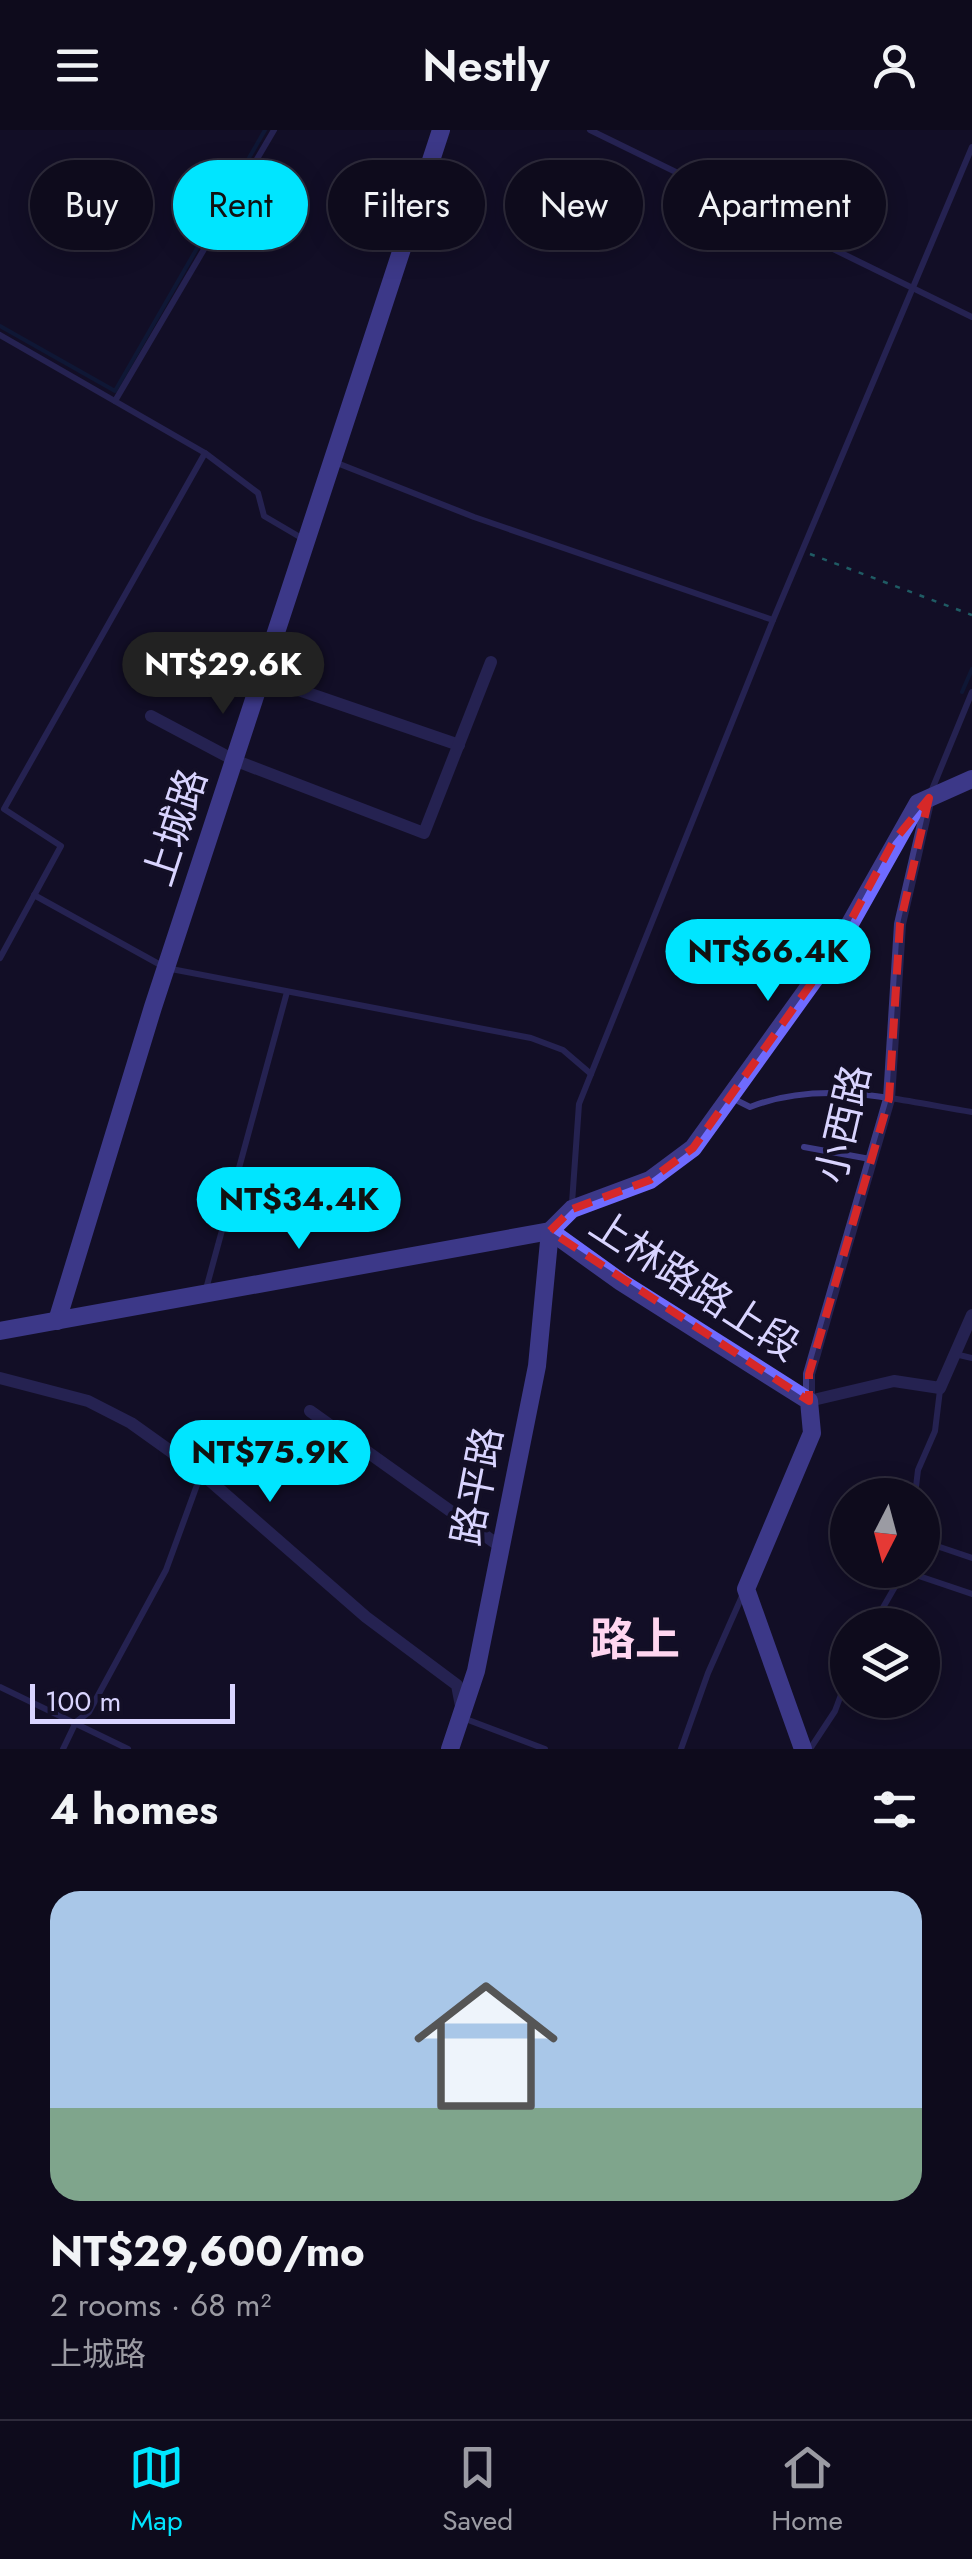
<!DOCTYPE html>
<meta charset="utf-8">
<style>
body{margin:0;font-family:Jost,"Noto Sans TC",sans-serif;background:#1c1929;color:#f1f3f6;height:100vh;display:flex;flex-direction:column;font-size:38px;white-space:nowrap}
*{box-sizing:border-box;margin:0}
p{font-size:32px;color:#9b9ba3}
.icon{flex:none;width:55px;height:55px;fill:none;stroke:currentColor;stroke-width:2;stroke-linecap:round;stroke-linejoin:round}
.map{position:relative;height:1619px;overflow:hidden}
.drawer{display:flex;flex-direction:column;background:#0e0b1c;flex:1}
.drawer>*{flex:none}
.top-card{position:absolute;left:30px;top:30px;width:912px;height:90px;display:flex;gap:20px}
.needle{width:65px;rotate:186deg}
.controls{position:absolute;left:830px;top:1348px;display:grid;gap:20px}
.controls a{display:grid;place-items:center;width:110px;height:110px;border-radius:50%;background:#0e0b1c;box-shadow:0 5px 25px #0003,0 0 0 2px #2e2b3b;font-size:50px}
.scale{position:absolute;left:30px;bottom:25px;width:205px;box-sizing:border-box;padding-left:10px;border:5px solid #d9d4ff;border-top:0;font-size:28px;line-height:35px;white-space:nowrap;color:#d9d4ff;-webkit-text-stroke:8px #130f26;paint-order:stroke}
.price{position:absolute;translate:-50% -85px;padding:0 22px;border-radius:35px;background:#00e5ff;color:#111;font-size:32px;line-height:65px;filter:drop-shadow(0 2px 5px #0008)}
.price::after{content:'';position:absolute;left:50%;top:60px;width:30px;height:22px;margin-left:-15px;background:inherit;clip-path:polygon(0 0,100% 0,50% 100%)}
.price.active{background:#222;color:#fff}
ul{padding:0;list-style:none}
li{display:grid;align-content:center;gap:20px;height:530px;padding:0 50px}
li span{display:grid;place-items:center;height:310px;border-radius:30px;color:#555}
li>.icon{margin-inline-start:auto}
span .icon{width:180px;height:180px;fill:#fffc;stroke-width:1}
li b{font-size:42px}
h2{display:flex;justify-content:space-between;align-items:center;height:120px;padding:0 50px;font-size:42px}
.pill{padding:0 35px;border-radius:45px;background:#0e0b1c;box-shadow:0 5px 25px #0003,0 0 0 2px #2e2b3b;font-size:35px;line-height:90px}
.pill.active{background:#00e5ff;color:#111}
header{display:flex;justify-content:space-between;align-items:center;height:130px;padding:0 50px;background:#0e0b1c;font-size:45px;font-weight:600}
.menu{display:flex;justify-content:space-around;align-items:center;height:140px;border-top:2px solid #2e2b3b;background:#0e0b1c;font-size:28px;color:#9b9ba3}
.menu a{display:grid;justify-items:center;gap:5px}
.menu .active{color:#00e5ff}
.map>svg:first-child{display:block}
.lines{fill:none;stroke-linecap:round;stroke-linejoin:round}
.stream{stroke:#0c2248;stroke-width:4}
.path{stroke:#2fb8b0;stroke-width:2.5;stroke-dasharray:5 8;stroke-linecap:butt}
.lane{stroke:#3d3a85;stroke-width:6}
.street{stroke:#3d3a85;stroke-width:12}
.secondary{stroke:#6f6bff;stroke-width:18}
.marked{fill:none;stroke:#d62828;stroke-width:8;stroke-dasharray:20 12;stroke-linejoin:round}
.labels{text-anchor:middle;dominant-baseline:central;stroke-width:8;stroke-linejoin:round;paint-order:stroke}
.street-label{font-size:40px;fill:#d9d4ff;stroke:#130f26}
.quarter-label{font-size:45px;font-weight:bold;fill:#ffd6f0;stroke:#130f26}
</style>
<header><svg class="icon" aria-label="menu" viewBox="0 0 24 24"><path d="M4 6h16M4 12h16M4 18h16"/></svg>Nestly<svg class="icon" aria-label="person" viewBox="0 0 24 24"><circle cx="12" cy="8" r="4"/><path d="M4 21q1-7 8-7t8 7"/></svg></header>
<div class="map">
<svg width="972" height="1619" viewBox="0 0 972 1619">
<rect width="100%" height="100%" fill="#130f26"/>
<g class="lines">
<g class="stream">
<path d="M0,196L115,261L265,0"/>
<path d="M962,562L972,539"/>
</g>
<path class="path" d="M810,424L972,485"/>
<g class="lane">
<path d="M590,0L972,187"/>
<path d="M0,205L205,323L258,363L264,386L305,410"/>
<path d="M115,271L274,0"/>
<path d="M337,333L474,387L773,490"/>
<path d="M931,662L972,562"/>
<path d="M34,765L166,838L531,908L563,920L591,944"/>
<path d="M0,828L61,716L4,679L205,323"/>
<path d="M734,969L750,977C823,949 897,970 972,982"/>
<path d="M804,1017L870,1029"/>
<path d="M572,1073L579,974L773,490L972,17"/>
<path d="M206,1159L287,862"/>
<path d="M955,1224L972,1228"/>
<path d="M915,1365L918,1340L935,1301L940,1260"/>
<path d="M922,1411L972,1428"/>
<path d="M904,1441L972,1464"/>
<path d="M873,1495L904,1441"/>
<path d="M922,1553L931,1556"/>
<path d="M0,1557L128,1619"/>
<path d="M463,1588L545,1619"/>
<path d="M63,1619L76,1592L89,1582L166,1440L201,1344"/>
<path d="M681,1619L708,1543L743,1464"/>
<path d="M810,1619L835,1581L848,1546"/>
</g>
<g class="street">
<path d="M261,547L459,615"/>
<path d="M151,586L234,630L424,703L491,532"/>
<path d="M929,668L900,794L889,969L809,1244V1271L894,1251L940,1258L972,1185"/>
<path d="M0,1248L88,1271L131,1293L201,1343L366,1487L457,1555L462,1581"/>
<path d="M310,1281L501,1417"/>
</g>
<g class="secondary">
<path d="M550,1101L572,1079L650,1050L693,1018L834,822L918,673L972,649"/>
<path d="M57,1191L153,877L441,0"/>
<path d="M0,1201L550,1101L621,1152L809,1271L812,1303L746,1459L803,1619"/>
<path d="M450,1619L476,1541L537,1236L550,1101"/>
</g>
</g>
<path d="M0 0H972V1619H0ZM929,668L900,794L889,969L809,1244V1271L550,1101L572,1079L650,1050L693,1018L834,822L893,712Z" fill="#130f26" fill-opacity=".55" fill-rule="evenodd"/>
<path class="marked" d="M929,668L900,794L889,969L809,1244V1271L550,1101L572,1079L650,1050L693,1018L834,822L893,712Z"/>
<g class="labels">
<g class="street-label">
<text transform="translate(175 697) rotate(-72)">上城路</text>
<text transform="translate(843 994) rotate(-77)">小西路</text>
<text transform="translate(695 1155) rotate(33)">上林路路上段</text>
<text transform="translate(477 1356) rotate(-79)">路平路</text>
</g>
<g class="quarter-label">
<text x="635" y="1509">路上</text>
</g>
</g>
</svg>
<div class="controls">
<a><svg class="needle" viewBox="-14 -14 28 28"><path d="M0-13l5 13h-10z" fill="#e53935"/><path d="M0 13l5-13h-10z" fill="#9b9ba3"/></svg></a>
<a><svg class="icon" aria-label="layers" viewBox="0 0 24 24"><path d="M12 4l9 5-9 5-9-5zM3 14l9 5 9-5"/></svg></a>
</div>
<div class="scale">100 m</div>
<b class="price active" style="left:223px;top:587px">NT$29.6K</b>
<b class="price" style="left:768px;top:874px">NT$66.4K</b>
<b class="price" style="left:299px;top:1122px">NT$34.4K</b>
<b class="price" style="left:270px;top:1375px">NT$75.9K</b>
<div class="top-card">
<a class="pill">Buy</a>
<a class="pill active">Rent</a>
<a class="pill">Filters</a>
<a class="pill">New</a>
<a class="pill">Apartment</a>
</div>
</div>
<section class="drawer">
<h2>4 homes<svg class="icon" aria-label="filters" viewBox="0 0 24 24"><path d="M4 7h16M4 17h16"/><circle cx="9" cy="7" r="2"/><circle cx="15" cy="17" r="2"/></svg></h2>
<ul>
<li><span style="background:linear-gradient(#a9c7e8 70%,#7fa58c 0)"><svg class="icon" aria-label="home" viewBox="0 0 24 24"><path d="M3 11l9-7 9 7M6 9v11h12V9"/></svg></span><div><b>NT$29,600/mo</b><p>2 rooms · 68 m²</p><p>上城路</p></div></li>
</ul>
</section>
<nav class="menu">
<a class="active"><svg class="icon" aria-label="map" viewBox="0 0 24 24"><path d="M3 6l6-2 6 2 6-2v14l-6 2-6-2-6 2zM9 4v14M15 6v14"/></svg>Map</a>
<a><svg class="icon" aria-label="saved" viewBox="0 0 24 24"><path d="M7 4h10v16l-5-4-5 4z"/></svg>Saved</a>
<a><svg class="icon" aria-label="home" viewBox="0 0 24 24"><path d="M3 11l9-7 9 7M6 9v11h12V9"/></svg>Home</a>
</nav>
